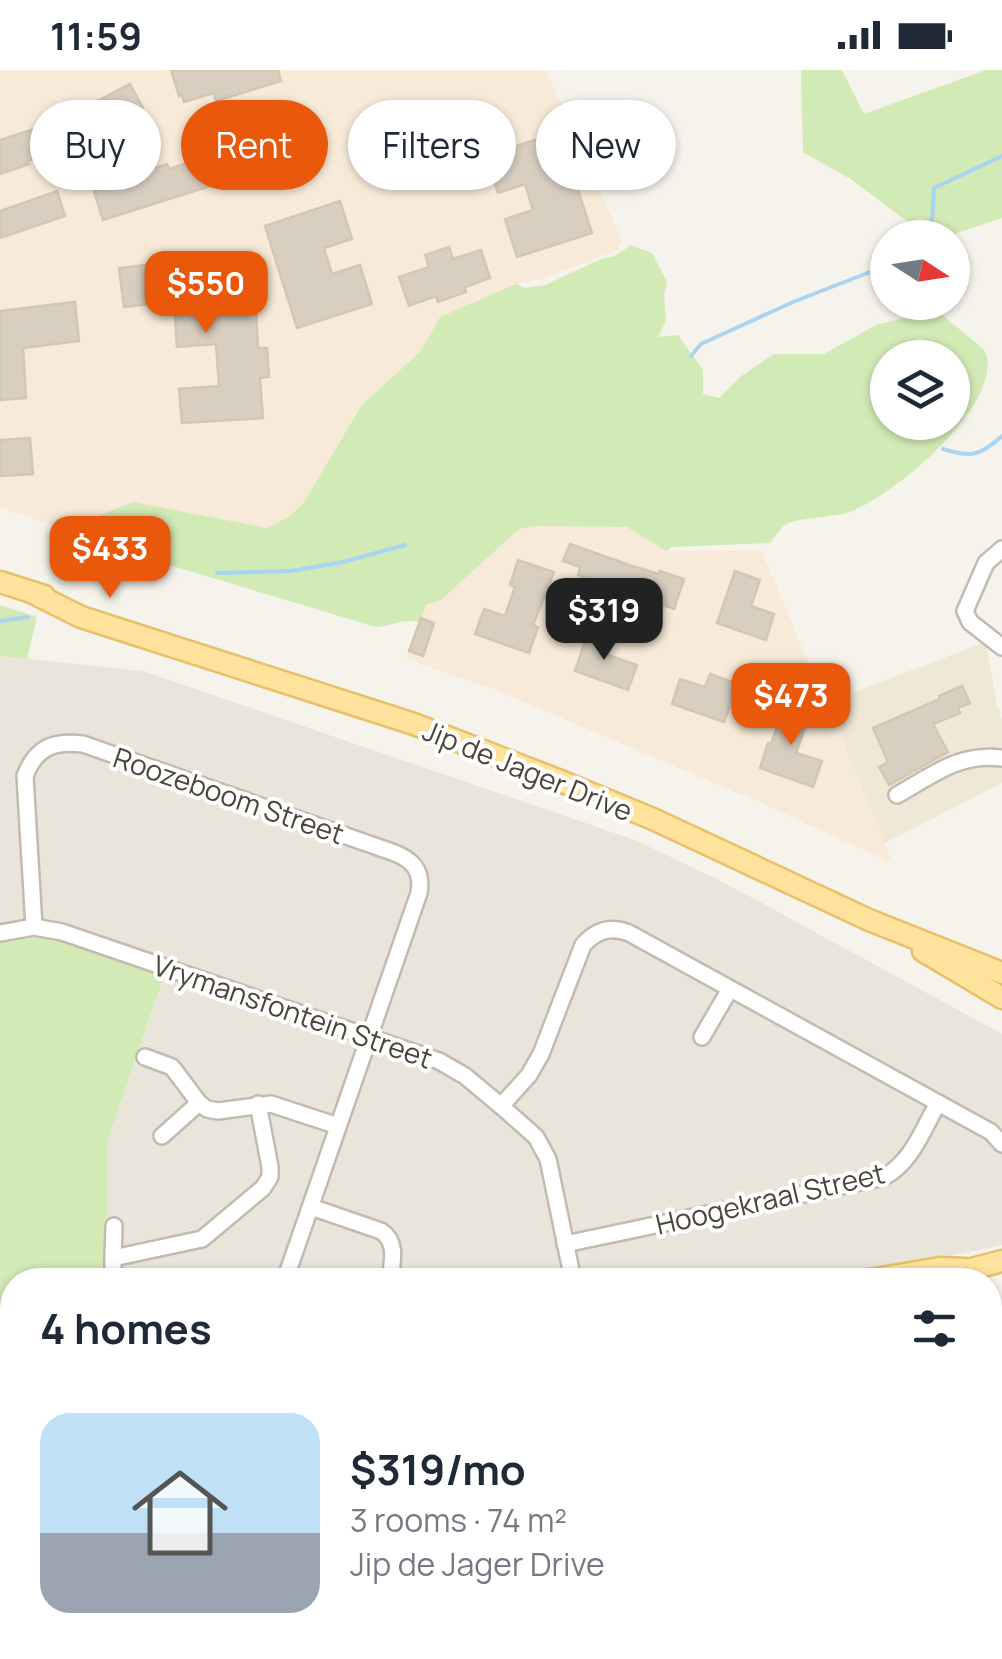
<!DOCTYPE html>
<meta charset="utf-8">
<style>
body{margin:0;font-family:Manrope,sans-serif;background:#f6f6f7;color:#1f2937;height:100vh;display:flex;flex-direction:column;font-size:38px;white-space:nowrap}
*{box-sizing:border-box;margin:0}
p{font-size:32px;color:#747a83}
.icon{flex:none;width:55px;height:55px;fill:none;stroke:currentColor;stroke-width:2;stroke-linecap:round;stroke-linejoin:round}
.map{position:relative;flex:1;overflow:hidden}
.side{position:absolute;left:0px;top:1198px;width:1002px;height:392px;display:flex;flex-direction:column;background:#fff;border-radius:40px 40px 0 0;box-shadow:0 2px 8px #0004}
.side>*{flex:none}
.top-card{position:absolute;left:30px;top:30px;width:942px;height:90px;display:flex;gap:20px}
.needle{width:65px;rotate:102deg}
.buttons{position:absolute;left:870px;top:150px;display:grid;gap:20px}
.buttons a{display:grid;place-items:center;width:100px;height:100px;border-radius:50%;background:#fff;box-shadow:0 2px 8px #0004;font-size:50px}
.price{position:absolute;translate:-50% -85px;padding:0 22px;border-radius:20px;background:#ea580c;color:#fff;font-size:32px;line-height:65px;filter:drop-shadow(0 2px 5px #0008)}
.price::after{content:'';position:absolute;left:50%;top:60px;width:30px;height:22px;margin-left:-15px;background:inherit;clip-path:polygon(0 0,100% 0,50% 100%)}
.price.active{background:#222;color:#fff}
ul{padding:0;list-style:none}
li{display:flex;align-items:center;gap:30px;height:250px;padding:0 40px}
li span{display:grid;place-items:center;flex:none;width:280px;height:200px;border-radius:30px;color:#555}
li>.icon{margin-inline-start:auto}
span .icon{width:120px;height:120px;fill:#fffc;stroke-width:1}
li b{font-size:42px}
h2{display:flex;justify-content:space-between;align-items:center;height:120px;padding:0 40px;font-size:42px}
.chip{padding:0 35px;border-radius:45px;background:#fff;box-shadow:0 2px 8px #0004;font-size:35px;line-height:90px}
.chip.active{background:#ea580c;color:#fff}
.status{display:flex;justify-content:space-between;align-items:center;height:70px;padding:0 50px;background:#fff;direction:ltr}
.status svg{height:28px;fill:currentColor}
.map>svg:first-child{display:block}
.residential{fill:#eae5da}
.commercial{fill:#f7ead8}
.education{fill:#efe8d6}
.green{fill:#d2eab5;fill-rule:evenodd}
.lines{fill:none;stroke-linecap:round;stroke-linejoin:round}
.stream{stroke:#a9d4f2;stroke-width:4}
.building{fill:#d8cfc1;stroke:#d3c7b4;stroke-width:2.5}
.minor-casing{stroke:#c2bbae;stroke-width:20}
.major-casing{stroke:#e6c16a;stroke-width:25}
.minor{stroke:#fff;stroke-width:15}
.major{stroke:#ffe39c;stroke-width:20}
.labels{text-anchor:middle;dominant-baseline:central;stroke-width:8;stroke-linejoin:round;paint-order:stroke}
.street-label{font-size:28px;fill:#4b4439;stroke:#fff}
</style>
<div class="status"><b>11:59</b><svg viewBox="0 0 49 12"><path d="M0 12V9h3v3zM5 12V6h3v6zM10 12V3h3v9zM15 12V0h3v12zM26 1h20v11H26zM47 4h2v5h-2z"/></svg></div>
<div class="map">
<svg width="1002" height="1589" viewBox="0 0 1002 1589">
<rect width="100%" height="100%" fill="#f6f3ec"/>
<g class="residential">
<path d="M0,586L143,601L635,770L723,812L1002,964V1175L836,1210H113V1157L107,1152V1072L168,897L0,862Z"/>
<path d="M1002,1241V1589H0V1444L12,1443V1578H990V1244Z"/>
<path d="M0,1256H12V1347L0,1346Z"/>
</g>
<g class="commercial">
<path d="M0,0H546L622,170L617,180L542,209L516,214L440,247L421,281L361,336L303,434L288,447L267,458L133,432L63,460L0,437Z"/>
<path d="M536,456L627,457L666,481L761,480L893,793L757,731L496,620L406,589L425,535L441,530L519,459Z"/>
</g>
<path class="education" d="M986,572L997,636L1002,650V713L885,773L826,633Z"/>
<g class="green">
<path d="M801,0H842L864,44L986,0H1002V148L945,167H928L852,110L803,82Z"/>
<path d="M631,175L652,183L667,212L664,225L666,251L658,267L678,265L703,300V324L719,328L740,307L774,284H824L876,255L912,246L939,242C949,252 980,274 986,283C1002,336 894,425 852,441C836,448 795,447 785,455C779,460 774,468 770,473L672,477L666,481L627,457L536,456L519,459L441,530L426,535L419,552C403,548 392,556 376,557L62,463L63,460L133,432L267,458L288,447L303,434L361,336L421,281L440,247L516,214L525,218L545,215L601,189L615,186ZM888,288H952V352H888Z"/>
<path d="M0,535L37,547L27,589L0,586Z"/>
<path d="M38,864L49,866L165,904L107,1072V1210H12V1250H0V870L14,866Z"/>
<path d="M0,1346L12,1347V1389L0,1392Z"/>
</g>
<g class="lines">
<g class="stream">
<path d="M927,168L932,152L934,118L1002,86"/>
<path d="M691,286L701,274L793,232L888,195"/>
<path d="M943,379C971,388 980,386 1002,366"/>
<path d="M217,503L292,501L343,492L405,475"/>
<path d="M0,551L28,547"/>
</g>
</g>
<g class="building">
<path d="M171,0H278L281,11L216,31L214,23L184,32L182,25L179,26Z"/>
<path d="M130,14L143,38L69,77L68,75L43,83L44,86L27,91L29,94L0,104V70L43,56L44,59Z"/>
<path d="M297,51L306,77L218,106L220,113L103,150L94,121L145,107L143,102L167,94L169,99L228,80L226,74Z"/>
<path d="M559,62L592,163L517,187L505,149L533,140L525,114L498,123L486,86Z"/>
<path d="M57,121L65,146L0,168V141Z"/>
<path d="M340,131L352,169L324,178L332,204L360,195L372,234L297,258L265,156Z"/>
<path d="M449,177L453,189L481,180L490,208L465,217L466,222L438,232L436,226L409,236L399,207L429,197L425,185Z"/>
<path d="M214,187L220,240L256,238L258,278H267L269,307L260,308L263,348L182,353L179,319L219,316L216,274L177,277L174,231L124,237L119,198Z"/>
<path d="M75,232L79,271L23,278L26,328L0,330V241Z"/>
<path d="M30,368L33,404L0,406V370Z"/>
<path d="M570,474L632,496L659,504L660,501L684,509L674,539L578,505L580,497L563,491Z"/>
<path d="M518,490L554,502L533,555L538,557L529,583L475,564L484,539L505,546L515,517L510,515Z"/>
<path d="M735,501L760,510L751,536L774,544L766,570L717,553Z"/>
<path d="M421,548L434,553L423,586L409,581Z"/>
<path d="M588,562L613,571L608,585L637,595L628,620L575,601Z"/>
<path d="M710,604L735,613L730,627L733,628L724,652L672,634L680,609L705,617Z"/>
<path d="M962,616L970,633L958,638L960,643L933,654L948,682L889,715L879,697L888,692L873,658L940,629L939,626Z"/>
<path d="M786,631L811,639L796,683L822,691L813,717L760,698L768,673L771,674Z"/>
</g>
<g class="lines">
<g class="minor-casing">
<g id="minor">
<path d="M1002,479L986,493L965,541L970,552L1002,577"/>
<path d="M897,725C933,705 958,683 1002,688"/>
<path d="M34,857L25,706C36,677 53,671 83,674L392,782C412,789 423,800 419,823L285,1210"/>
<path d="M0,863L34,857L62,862L439,991L465,1006L501,1036L536,1067L548,1089L573,1210"/>
<path d="M702,967L730,919"/>
<path d="M145,987L172,997L199,1033L207,1039L218,1041L271,1034L338,1056"/>
<path d="M501,1036L529,1005L541,984L583,875C596,860 611,856 629,863L991,1062L1002,1074"/>
<path d="M162,1066L199,1033"/>
<path d="M311,1137L381,1161C398,1172 392,1192 390,1210"/>
<path d="M565,1174L884,1107C912,1092 923,1059 938,1033"/>
<path d="M113,1188L114,1156"/>
<path d="M113,1210V1188L202,1169L263,1118L270,1107V1097L258,1034"/>
<path d="M0,1256H12"/>
<path d="M0,1445L12,1444"/>
<path d="M990,1449H1002"/>
<path d="M66,1589V1578"/>
<path d="M510,1589V1578"/>
</g>
</g>
<g class="major-casing">
<g id="major">
<path d="M0,512L44,526"/>
<path d="M31,522L81,547L414,654L558,710L653,749L869,850L1002,903"/>
<path d="M923,881L1002,928"/>
<path d="M956,1203L1002,1191"/>
<path d="M869,1210L940,1198L965,1199"/>
<path d="M0,1399L12,1397"/>
</g>
</g>
<use href="#minor" class="minor"/>
<use href="#major" class="major"/>
</g>
<g class="labels">
<g class="street-label">
<text transform="translate(528 700) rotate(22)">Jip de Jager Drive</text>
<text transform="translate(229 725) rotate(19)">Roozeboom Street</text>
<text transform="translate(293 941) rotate(19)">Vrymansfontein Street</text>
<text transform="translate(770 1128) rotate(-13)">Hoogekraal Street</text>
</g>
</g>
</svg>
<div class="buttons">
<a><svg class="needle" viewBox="-14 -14 28 28"><path d="M0-13l5 13h-10z" fill="#e53935"/><path d="M0 13l5-13h-10z" fill="#747a83"/></svg></a>
<a><svg class="icon" aria-label="layers" viewBox="0 0 24 24"><path d="M12 4l9 5-9 5-9-5zM3 14l9 5 9-5"/></svg></a>
</div>
<b class="price" style="left:206px;top:266px">$550</b>
<b class="price" style="left:110px;top:531px">$433</b>
<b class="price active" style="left:604px;top:593px">$319</b>
<b class="price" style="left:791px;top:678px">$473</b>
<div class="top-card">
<a class="chip">Buy</a>
<a class="chip active">Rent</a>
<a class="chip">Filters</a>
<a class="chip">New</a>
</div>
<section class="side">
<h2>4 homes<svg class="icon" aria-label="filters" viewBox="0 0 24 24"><path d="M4 7h16M4 17h16"/><circle cx="9" cy="7" r="2"/><circle cx="15" cy="17" r="2"/></svg></h2>
<ul>
<li><span style="background:linear-gradient(#bfe0f5 60%,#9aa5b1 0)"><svg class="icon" aria-label="home" viewBox="0 0 24 24"><path d="M3 11l9-7 9 7M6 9v11h12V9"/></svg></span><div><b>$319/mo</b><p>3 rooms · 74 m²</p><p>Jip de Jager Drive</p></div></li>
</ul>
</section>
</div>
